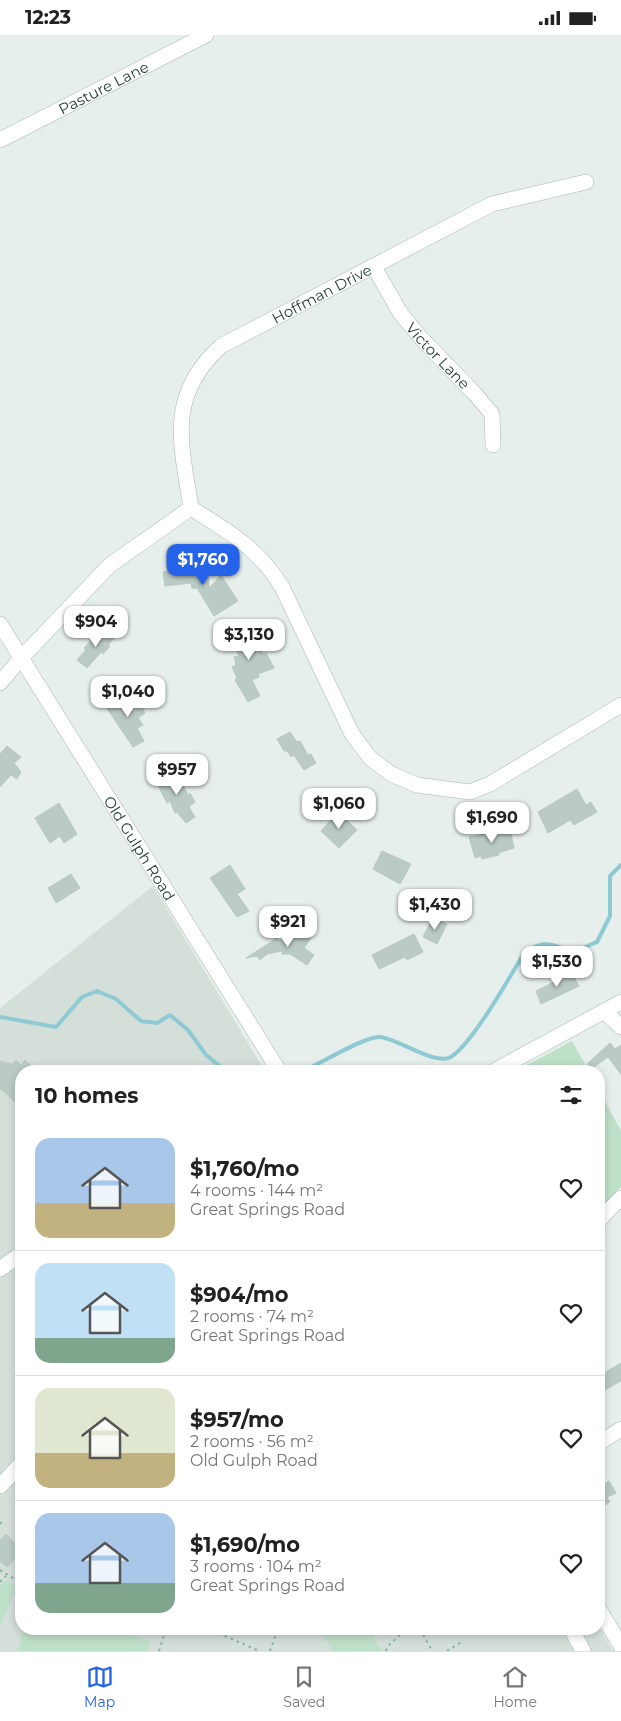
<!DOCTYPE html>
<meta charset="utf-8">
<style>
body{margin:0;font-family:Montserrat,sans-serif;background:#f2f2f2;color:#222;height:100vh;display:flex;flex-direction:column;font-size:19px;white-space:nowrap}
*{box-sizing:border-box;margin:0}
p{font-size:16px;color:#767676}
.icon{flex:none;width:28px;height:28px;fill:none;stroke:currentColor;stroke-width:2;stroke-linecap:round;stroke-linejoin:round}
.map{position:relative;flex:1;overflow:hidden}
.panel{position:absolute;left:15px;top:1030px;width:590px;height:570px;display:flex;flex-direction:column;background:#fff;border-radius:20px;box-shadow:0 2px 8px #0003}
.panel>*{flex:none}
.price{position:absolute;translate:-50% -42px;padding:0 11px;border-radius:10px;background:#fff;color:#222;font-size:16px;line-height:32px;filter:drop-shadow(0 1px 2px #0008)}
.price::after{content:'';position:absolute;left:50%;top:30px;width:15px;height:11px;margin-left:-8px;background:inherit;clip-path:polygon(0 0,100% 0,50% 100%)}
.price.current{background:#2563eb;color:#fff}
ul{padding:0;list-style:none}
li{display:flex;align-items:center;gap:15px;height:125px;padding:0 20px}
li+li{border-top:1px solid #e0e0e0}
li span{display:grid;place-items:center;flex:none;width:140px;height:100px;border-radius:15px;color:#555}
li>.icon{margin-inline-start:auto}
span .icon{width:60px;height:60px;fill:#fffc;stroke-width:1}
li b{font-size:21px}
h2{display:flex;justify-content:space-between;align-items:center;height:60px;padding:0 20px;font-size:21px}
.status{display:flex;justify-content:space-between;align-items:center;height:35px;padding:0 25px;background:#fff;direction:ltr}
.status svg{height:14px;fill:currentColor}
.menu{display:flex;justify-content:space-around;align-items:center;height:70px;border-top:1px solid #e0e0e0;background:#fff;font-size:14px;color:#767676}
.menu a{display:grid;justify-items:center;gap:2px}
.menu .current{color:#2563eb}
.map>svg:first-child{display:block}
.built{fill:#d4dfda}
.green{fill:#bfe0c8}
.lines{fill:none;stroke-linecap:round;stroke-linejoin:round}
.stream{stroke:#8ec9d4;stroke-width:4}
.building{fill:#bbcac4;stroke:#b8c9c2}
.minor-casing{stroke:#a8b8b2;stroke-width:16}
.path{stroke:#86b3a5;stroke-width:2;stroke-dasharray:2.5 4;stroke-linecap:butt}
.minor{stroke:#fff;stroke-width:15}
.labels{text-anchor:middle;dominant-baseline:central;stroke-width:4;stroke-linejoin:round;paint-order:stroke}
.street-label{font-size:15px;fill:#24423a;stroke:#f7fbf9}
</style>
<div class="status"><b>12:23</b><svg viewBox="0 0 49 12"><path d="M0 12V9h3v3zM5 12V6h3v6zM10 12V3h3v9zM15 12V0h3v12zM26 1h20v11H26zM47 4h2v5h-2z"/></svg></div>
<div class="map">
<svg width="621" height="1616" viewBox="0 0 621 1616">
<rect width="100%" height="100%" fill="#e6efeb"/>
<path class="built" d="M153,851L265,1036H21V1594H599V1592L613,1616H0V973Z"/>
<g class="green">
<path d="M572,1006L589,1036H516Z"/>
<path d="M599,1055L621,1096V1152L599,1174Z"/>
<path d="M6,1545L17,1552L0,1591V1550Z"/>
<path d="M24,1594H111L150,1606L147,1616H17Z"/>
<path d="M319,1594H368L382,1616H333Z"/>
</g>
<g class="lines">
<g class="stream">
<path d="M0,982L56,992L82,962L97,956L116,964L141,986L157,988L170,980L188,995L206,1020L226,1036"/>
<path d="M304,1036C319,1029 367,1000 380,1002C399,1004 435,1031 451,1022C472,1009 509,943 523,920C550,897 555,918 579,914C585,913 591,909 597,907L610,881V841L621,830"/>
</g>
</g>
<g class="building">
<path d="M191,528L192,532L208,530L209,553L221,540L238,566L214,581L197,553H192L191,548L165,551L163,537L175,535V529Z"/>
<path d="M245,590L248,595L252,594L263,619L266,618L274,633L258,639L259,642L252,645L260,661L248,667L235,645L237,643L232,632L236,630L234,622L239,621L228,599Z"/>
<path d="M106,593L115,602L108,610L110,611L103,619L101,617L87,633L77,625L86,615L84,613L96,600L99,602Z"/>
<path d="M127,659L133,670L139,667L145,678L138,683L143,690L137,693L144,706L133,712L106,672Z"/>
<path d="M290,697L297,707L300,706L308,720L311,719L316,728L304,735L294,720L291,722L287,716H284L277,704Z"/>
<path d="M7,711L21,722L14,728L21,737L17,744L11,740L0,752V719Z"/>
<path d="M169,737L174,747L180,744L188,760L190,758L195,767L189,772L195,782L186,788L177,777L175,778L170,766L167,768L155,744Z"/>
<path d="M577,754L586,770L591,767L597,777L574,790L570,785L548,798L538,777Z"/>
<path d="M59,768L77,799L64,808L60,801L50,808L35,783Z"/>
<path d="M338,777L357,795L339,813L321,796Z"/>
<path d="M510,794L514,813L498,818L499,820L482,824L481,821L475,823L469,802L484,799V801Z"/>
<path d="M382,816L411,829L400,849L373,834Z"/>
<path d="M230,830L245,854L237,859L249,876L237,882L210,843Z"/>
<path d="M71,839L80,853L56,868L48,853Z"/>
<path d="M433,882L447,889L437,909L423,902Z"/>
<path d="M298,894L311,903L304,913L314,920L307,930L290,919H282V916L267,919L260,925L257,921L246,923L277,903L279,906L291,904Z"/>
<path d="M414,899L423,917L407,925L405,922L379,934L372,920Z"/>
<path d="M572,938L579,951L541,969L536,956Z"/>
<path d="M610,1008L615,1014L621,1010V1039L608,1022L591,1034L587,1029Z"/>
<path d="M16,1025L21,1030L25,1025L36,1036H21V1073L0,1053V1026L12,1029Z"/>
<path d="M621,1328V1346L603,1356L599,1350V1341Z"/>
<path d="M609,1446L616,1458L607,1462L610,1467L599,1473V1447L601,1451Z"/>
<path d="M6,1499L21,1514V1527L16,1522L7,1532L0,1526V1505Z"/>
</g>
<g class="lines">
<g class="minor-casing">
<g id="minor">
<path id="s1" d="M0,105L206,0"/>
<path id="s2" d="M374,232L401,279L421,303L475,359L492,379L493,410"/>
<path d="M191,473C229,497 258,513 282,552L352,699L370,723L391,739L417,750L470,757L490,749L621,670"/>
<path id="s3" d="M191,473C181,408 166,361 221,311L492,169L586,147"/>
<path id="s4" d="M0,589L279,1036"/>
<path d="M0,648L21,623L110,530L191,473"/>
<path d="M604,976L621,992"/>
<path d="M494,1036L621,967"/>
<path d="M599,1185L621,1163"/>
<path d="M0,1234L21,1219"/>
<path d="M599,1408L621,1394"/>
<path d="M0,1451L21,1429"/>
<path d="M599,1574L621,1611"/>
<path d="M573,1597L583,1616"/>
</g>
</g>
<g class="path">
<path d="M0,1489L4,1484"/>
<path d="M0,1535L21,1548"/>
<path d="M0,1547L6,1541"/>
<path d="M193,1594L223,1600L259,1616"/>
<path d="M420,1594L432,1616"/>
<path d="M159,1616L166,1594"/>
<path d="M270,1616L278,1594"/>
<path d="M386,1616L387,1612L406,1594"/>
<path d="M447,1616L463,1606"/>
</g>
<use href="#minor" class="minor"/>
</g>
<g class="labels">
<g class="street-label">
<text stroke="none"><textPath href="#s1" startOffset="116">Pasture Lane</textPath></text>
<text stroke="none"><textPath href="#s3" startOffset="288">Hoffman Drive</textPath></text>
<text stroke="none"><textPath href="#s2" startOffset="110">Victor Lane</textPath></text>
<text stroke="none"><textPath href="#s4" startOffset="264">Old Gulph Road</textPath></text>
</g>
</g>
</svg>
<b class="price current" style="left:203px;top:551px">$1,760</b>
<b class="price" style="left:96px;top:613px">$904</b>
<b class="price" style="left:249px;top:626px">$3,130</b>
<b class="price" style="left:128px;top:683px">$1,040</b>
<b class="price" style="left:177px;top:761px">$957</b>
<b class="price" style="left:339px;top:795px">$1,060</b>
<b class="price" style="left:492px;top:809px">$1,690</b>
<b class="price" style="left:435px;top:896px">$1,430</b>
<b class="price" style="left:288px;top:913px">$921</b>
<b class="price" style="left:557px;top:953px">$1,530</b>
<section class="panel">
<h2>10 homes<svg class="icon" aria-label="filters" viewBox="0 0 24 24"><path d="M4 7h16M4 17h16"/><circle cx="9" cy="7" r="2"/><circle cx="15" cy="17" r="2"/></svg></h2>
<ul>
<li><span style="background:linear-gradient(#a9c7e8 65%,#c2b280 0)"><svg class="icon" aria-label="home" viewBox="0 0 24 24"><path d="M3 11l9-7 9 7M6 9v11h12V9"/></svg></span><div><b>$1,760/mo</b><p>4 rooms · 144 m²</p><p>Great Springs Road</p></div><svg class="icon" aria-label="heart" viewBox="0 0 24 24"><path d="M12 20l-8-8c-3-5 5-10 8-4 3-6 11-1 8 4z"/></svg></li>
<li><span style="background:linear-gradient(#bfe0f5 75%,#7fa58c 0)"><svg class="icon" aria-label="home" viewBox="0 0 24 24"><path d="M3 11l9-7 9 7M6 9v11h12V9"/></svg></span><div><b>$904/mo</b><p>2 rooms · 74 m²</p><p>Great Springs Road</p></div><svg class="icon" aria-label="heart" viewBox="0 0 24 24"><path d="M12 20l-8-8c-3-5 5-10 8-4 3-6 11-1 8 4z"/></svg></li>
<li><span style="background:linear-gradient(#dfe7d0 65%,#c2b280 0)"><svg class="icon" aria-label="home" viewBox="0 0 24 24"><path d="M3 11l9-7 9 7M6 9v11h12V9"/></svg></span><div><b>$957/mo</b><p>2 rooms · 56 m²</p><p>Old Gulph Road</p></div><svg class="icon" aria-label="heart" viewBox="0 0 24 24"><path d="M12 20l-8-8c-3-5 5-10 8-4 3-6 11-1 8 4z"/></svg></li>
<li><span style="background:linear-gradient(#a9c7e8 70%,#7fa58c 0)"><svg class="icon" aria-label="home" viewBox="0 0 24 24"><path d="M3 11l9-7 9 7M6 9v11h12V9"/></svg></span><div><b>$1,690/mo</b><p>3 rooms · 104 m²</p><p>Great Springs Road</p></div><svg class="icon" aria-label="heart" viewBox="0 0 24 24"><path d="M12 20l-8-8c-3-5 5-10 8-4 3-6 11-1 8 4z"/></svg></li>
</ul>
</section>
</div>
<nav class="menu">
<a class="current"><svg class="icon" aria-label="map" viewBox="0 0 24 24"><path d="M3 6l6-2 6 2 6-2v14l-6 2-6-2-6 2zM9 4v14M15 6v14"/></svg>Map</a>
<a><svg class="icon" aria-label="saved" viewBox="0 0 24 24"><path d="M7 4h10v16l-5-4-5 4z"/></svg>Saved</a>
<a><svg class="icon" aria-label="home" viewBox="0 0 24 24"><path d="M3 11l9-7 9 7M6 9v11h12V9"/></svg>Home</a>
</nav>
